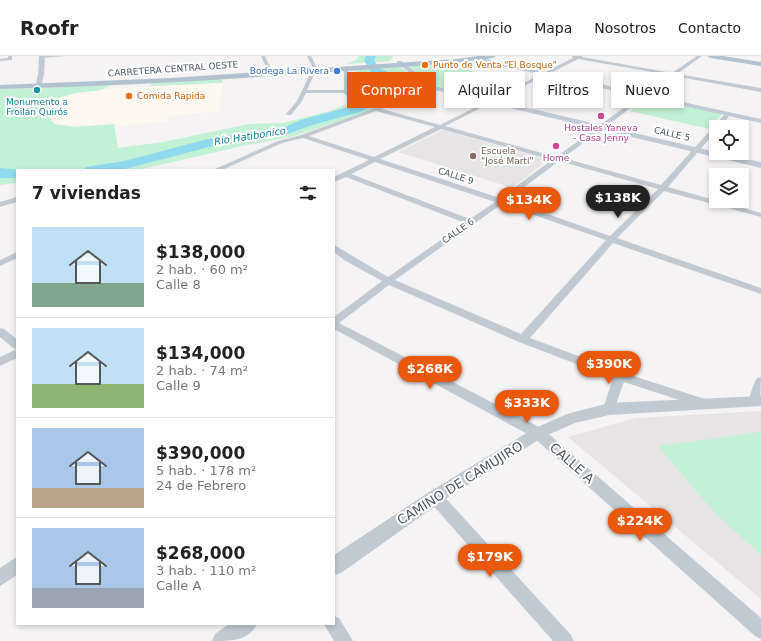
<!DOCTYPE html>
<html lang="es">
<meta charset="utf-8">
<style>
body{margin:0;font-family:"DejaVu Sans",sans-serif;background:#f6f6f6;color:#222;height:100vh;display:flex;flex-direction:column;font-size:15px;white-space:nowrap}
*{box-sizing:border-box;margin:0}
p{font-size:13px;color:#767676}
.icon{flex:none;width:22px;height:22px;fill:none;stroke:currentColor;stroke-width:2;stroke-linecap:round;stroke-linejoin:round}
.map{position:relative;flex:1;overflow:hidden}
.details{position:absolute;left:16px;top:113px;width:319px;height:456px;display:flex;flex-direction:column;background:#fff;border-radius:0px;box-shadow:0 2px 6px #0003}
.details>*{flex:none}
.hud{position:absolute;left:347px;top:16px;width:354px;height:36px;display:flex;gap:8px}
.controls{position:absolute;left:709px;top:64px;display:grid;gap:8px}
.controls a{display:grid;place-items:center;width:40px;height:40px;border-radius:0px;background:#fff;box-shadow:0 2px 6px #0003;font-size:20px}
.price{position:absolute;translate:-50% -34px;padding:0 9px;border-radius:14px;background:#ea580c;color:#fff;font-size:13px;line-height:26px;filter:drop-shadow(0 1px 2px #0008)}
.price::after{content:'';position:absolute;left:50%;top:24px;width:12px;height:9px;margin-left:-6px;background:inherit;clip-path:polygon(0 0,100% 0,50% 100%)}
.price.on{background:#222;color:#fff}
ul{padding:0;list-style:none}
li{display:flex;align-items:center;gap:12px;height:100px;padding:0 16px}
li+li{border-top:1px solid #e0e0e0}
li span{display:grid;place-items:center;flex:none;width:112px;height:80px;border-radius:0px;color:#555}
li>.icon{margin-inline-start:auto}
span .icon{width:48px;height:48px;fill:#fffc;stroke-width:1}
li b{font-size:17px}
h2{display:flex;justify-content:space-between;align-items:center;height:48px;padding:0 16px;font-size:17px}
.chip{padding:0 14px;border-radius:0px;background:#fff;box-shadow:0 2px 6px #0003;font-size:14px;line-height:36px}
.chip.on{background:#ea580c;color:#fff}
header{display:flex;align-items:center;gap:24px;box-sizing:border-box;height:56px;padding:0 20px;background:#fff;border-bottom:1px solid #e0e0e0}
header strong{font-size:19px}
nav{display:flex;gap:22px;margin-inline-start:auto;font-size:14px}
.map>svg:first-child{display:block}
.commercial{fill:#fdf9ef}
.education{fill:#e6e4e5}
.green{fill:#c3f1d5}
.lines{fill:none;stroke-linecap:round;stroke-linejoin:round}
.river{fill:#90daee;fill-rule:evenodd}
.minor{fill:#c1cad2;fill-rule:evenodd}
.tertiary{fill:#c1cad2;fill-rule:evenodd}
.secondary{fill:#c1cbd6;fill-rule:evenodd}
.primary{fill:#b3c2d1;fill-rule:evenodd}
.food-dot{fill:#e8710a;stroke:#fff;stroke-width:1.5}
.shop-dot{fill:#3f7fe0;stroke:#fff;stroke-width:1.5}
.culture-dot{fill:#0f9aa8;stroke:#fff;stroke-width:1.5}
.hotel-dot{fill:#d1479c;stroke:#fff;stroke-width:1.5}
.education-dot{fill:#8d6e63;stroke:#fff;stroke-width:1.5}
.labels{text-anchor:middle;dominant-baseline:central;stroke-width:4;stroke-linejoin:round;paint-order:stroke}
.far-food-label{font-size:9px;fill:#c56008;stroke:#fff;text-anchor:start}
.far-street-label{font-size:9px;fill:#4a5661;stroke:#fff}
.far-shop-label{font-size:9px;fill:#366cbe;stroke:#fff;text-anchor:end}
.far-culture-label{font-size:9px;fill:#0d838f;stroke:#fff}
.far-hotel-label{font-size:9px;fill:#b23c85;stroke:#fff}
.far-education-label{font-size:9px;fill:#785e54;stroke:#fff;text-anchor:start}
.far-water-label{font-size:10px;font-style:italic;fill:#0c7c9b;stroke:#fff}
.near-street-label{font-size:13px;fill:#4a5661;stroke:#fff}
</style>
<header>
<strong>Roofr</strong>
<nav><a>Inicio</a><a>Mapa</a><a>Nosotros</a><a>Contacto</a></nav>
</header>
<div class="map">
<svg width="761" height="585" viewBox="0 0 761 585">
<rect width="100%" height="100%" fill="#f5f3f3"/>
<path class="commercial" d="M223,27L219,55L167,60V65L120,70L118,67L76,70L54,67L47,58L52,46L61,41L79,37L107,33Z"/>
<g class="education">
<path d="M443,74L548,104L512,132L398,96Z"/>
<path d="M761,355V543L568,381L636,362Z"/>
</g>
<g class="green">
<path d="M359,0H393L390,4L392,5L346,8L356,4Z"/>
<path d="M446,7L487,20L454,35L439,31L408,10Z"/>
<path d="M399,10L429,32L375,53L294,80L242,90L138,114H17V127L0,129V33L50,32L110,29C102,37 87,35 77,37C67,39 58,42 49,46L47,59L54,68L75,71L114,68L118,92L163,86L249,68L283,67L330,55L387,31L372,19L353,14Z"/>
<path d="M220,23L222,24L223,27L150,30L153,26Z"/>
<path d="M647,42L722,58L709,73L630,55Z"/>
<path d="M761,376V499L715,457L658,390Z"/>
</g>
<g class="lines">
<g class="river">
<path d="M366,0H376L374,4L379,12L404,24L406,32L405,34L360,56L309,70L288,78L209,91L125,113L83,114L86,111L124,105L208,83L285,71L301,64L352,50L395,31V28L371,16L364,4Z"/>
<path d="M0,112L23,114H17V122H0Z"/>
</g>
<g class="minor">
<path d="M8,0H12V4L0,5V3L8,2Z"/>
<path d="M40,0H65L42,2Z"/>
<path d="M261,0H265L273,18L269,17Z"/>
<path d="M307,0H311L317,12L307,34H344V12L346,11L348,12L350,38L347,40L344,37H306L302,45L291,59H287L286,58L297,45L313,12Z"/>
<path d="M573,0H583L582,1L672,17L697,0H702L677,18L761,32V36L674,20L563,102L661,129L726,57H730V59L720,71H716V75L668,131L761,157V161L664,135L617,182L761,232V238L613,187L530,282L624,317L708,344L710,347L708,350L704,352L624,326L613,356L609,358L605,356L603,353L613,322L519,286L389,229L339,267L543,373L761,562V583L755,580L533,381L334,273V261L382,225L344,204L334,196V189L388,221L465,167L346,121L334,126V121L369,104L303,82L282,87L222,114H213L278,85L301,79L433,31H435V33L382,53L440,69L573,2L572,1ZM578,3L669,19L556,101L445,70ZM376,55L435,71L374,101L309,80ZM441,73L552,104L500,142L380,103ZM559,105L658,133L610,180L507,144ZM375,106L495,146L470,163L351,118ZM502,148L606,184L521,278L395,224Z"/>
<path d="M17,141V146L0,151V146Z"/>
<path d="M17,196V202L0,210V204Z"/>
<path d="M0,272L4,273L17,283V293L13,292L0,281Z"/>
<path d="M17,293V302L0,310V301Z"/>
<path d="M761,321L760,345L758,348L754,350L750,348L748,345L755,325L757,322Z"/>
<path d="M435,435L440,436L571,579L574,585H553L430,446L428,441L430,436Z"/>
<path d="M17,501V519L0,530V512Z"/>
<path d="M334,560L339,562L353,585H334L324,568H334Z"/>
</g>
<g class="tertiary">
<path d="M39,0H45L44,19L41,30L38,32L35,30L38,19Z"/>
<path d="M761,340V350L609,359L575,367L543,381L441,446L341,517L334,519V499L429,436L533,373L567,358L609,347Z"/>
<path d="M229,568H257C249,585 230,585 212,585L215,578Z"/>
</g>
<g class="secondary">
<path d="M476,1L761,63V67L474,4V2Z"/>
<path d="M397,5H401L435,30L716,96V97L761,106V112L431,33L397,7Z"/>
</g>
<g class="primary">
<path d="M478,0H496L493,2L456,7C304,18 152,30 0,33V29L171,22L456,3Z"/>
<path d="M707,0H723L761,6V10L710,2Z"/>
</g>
</g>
<g class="food-dot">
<circle cx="425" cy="9" r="4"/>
<circle cx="129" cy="40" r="4"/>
</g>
<circle class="shop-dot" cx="337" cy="15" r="4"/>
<circle class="culture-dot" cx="37" cy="34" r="4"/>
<g class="hotel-dot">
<circle cx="601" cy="60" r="4"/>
<circle cx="556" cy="90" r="4"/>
</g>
<circle class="education-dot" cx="473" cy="100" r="4"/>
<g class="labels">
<g class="far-food-label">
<text x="433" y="9">Punto de Venta "El Bosque"</text>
<text x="137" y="40">Comida Rapida</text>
</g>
<g class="far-street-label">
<text transform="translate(173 13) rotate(-4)">CARRETERA CENTRAL OESTE</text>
<text transform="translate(672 78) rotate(13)">CALLE 5</text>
<text transform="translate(456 120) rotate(18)">CALLE 9</text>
<text transform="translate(458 175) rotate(-35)">CALLE 6</text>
</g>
<g class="far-shop-label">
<text x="329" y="15">Bodega La Rivera</text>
</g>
<g class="far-culture-label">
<text x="37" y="46">Monumento a<tspan x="37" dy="10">Froilán Quirós</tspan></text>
</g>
<g class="far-hotel-label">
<text x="601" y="72">Hostales Yaneva<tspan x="601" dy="10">- Casa Jenny</tspan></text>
<text x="556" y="102">Home</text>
</g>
<g class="far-education-label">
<text x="481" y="95">Escuela<tspan x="481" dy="10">"José Martí"</tspan></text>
</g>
<g class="far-water-label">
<text transform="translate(250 80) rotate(-9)">Río Hatibonico</text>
</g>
<g class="near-street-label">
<text transform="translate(572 407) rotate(41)">CALLE A</text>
<text transform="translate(460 427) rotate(-32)">CAMINO DE CAMUJIRO</text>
</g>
</g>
</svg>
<div class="controls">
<a><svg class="icon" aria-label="locate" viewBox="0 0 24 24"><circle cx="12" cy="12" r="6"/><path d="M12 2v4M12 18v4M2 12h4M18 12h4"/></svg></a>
<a><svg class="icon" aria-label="layers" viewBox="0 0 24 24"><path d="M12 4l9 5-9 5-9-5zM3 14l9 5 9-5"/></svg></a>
</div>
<b class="price on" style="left:618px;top:163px">$138K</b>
<b class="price" style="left:529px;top:165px">$134K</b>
<b class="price" style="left:609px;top:329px">$390K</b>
<b class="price" style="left:430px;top:334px">$268K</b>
<b class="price" style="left:527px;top:368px">$333K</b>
<b class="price" style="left:640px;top:486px">$224K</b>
<b class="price" style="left:490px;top:522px">$179K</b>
<div class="hud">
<a class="chip on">Comprar</a>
<a class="chip">Alquilar</a>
<a class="chip">Filtros</a>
<a class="chip">Nuevo</a>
</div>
<section class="details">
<h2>7 viviendas<svg class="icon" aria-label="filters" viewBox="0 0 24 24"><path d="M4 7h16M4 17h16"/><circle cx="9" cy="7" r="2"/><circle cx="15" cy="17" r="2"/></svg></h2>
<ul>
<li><span style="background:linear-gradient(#bfe0f5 70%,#7fa58c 0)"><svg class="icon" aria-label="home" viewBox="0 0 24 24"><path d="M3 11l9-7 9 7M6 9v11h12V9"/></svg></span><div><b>$138,000</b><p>2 hab. · 60 m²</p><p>Calle 8</p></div></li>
<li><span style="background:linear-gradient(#bfe0f5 70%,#8fb573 0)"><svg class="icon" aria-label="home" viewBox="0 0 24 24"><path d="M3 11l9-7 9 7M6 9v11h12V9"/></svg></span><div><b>$134,000</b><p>2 hab. · 74 m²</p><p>Calle 9</p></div></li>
<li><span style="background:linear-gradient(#a9c7e8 75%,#b9a48a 0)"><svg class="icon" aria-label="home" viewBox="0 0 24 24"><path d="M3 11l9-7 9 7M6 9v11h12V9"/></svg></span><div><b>$390,000</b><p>5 hab. · 178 m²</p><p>24 de Febrero</p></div></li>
<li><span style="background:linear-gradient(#a9c7e8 75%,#9aa5b1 0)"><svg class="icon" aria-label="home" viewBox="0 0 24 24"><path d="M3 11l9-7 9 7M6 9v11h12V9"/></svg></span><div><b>$268,000</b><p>3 hab. · 110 m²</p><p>Calle A</p></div></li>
</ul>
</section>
</div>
